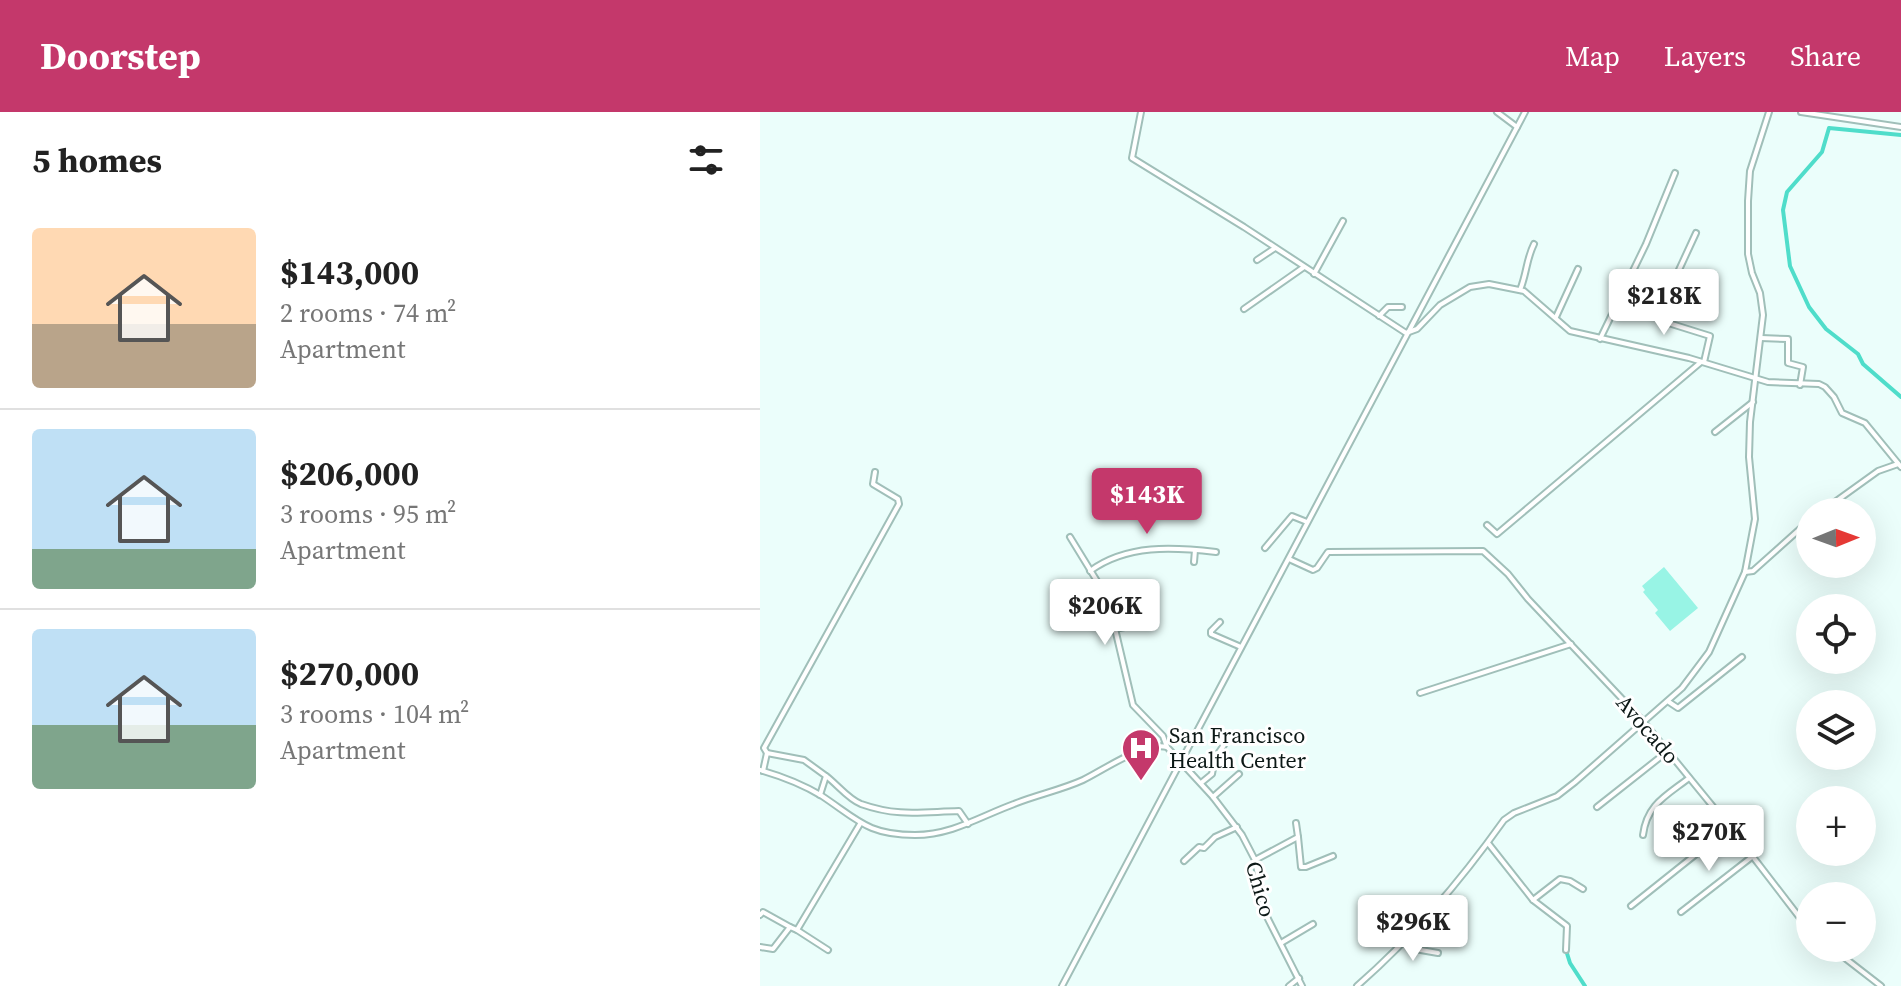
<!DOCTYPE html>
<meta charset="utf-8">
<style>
body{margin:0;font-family:"Source Serif 4",serif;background:#f2f2f2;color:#222;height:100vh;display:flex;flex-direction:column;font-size:30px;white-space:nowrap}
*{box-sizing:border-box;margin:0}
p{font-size:26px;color:#767676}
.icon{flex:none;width:44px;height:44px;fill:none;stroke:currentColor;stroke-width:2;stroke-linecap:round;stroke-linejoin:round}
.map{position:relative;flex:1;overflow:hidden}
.details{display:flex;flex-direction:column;background:#fff;width:760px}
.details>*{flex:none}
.needle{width:52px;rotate:89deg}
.controls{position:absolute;left:1036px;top:386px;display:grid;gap:16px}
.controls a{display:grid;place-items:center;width:80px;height:80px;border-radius:50%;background:#fff;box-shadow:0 8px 32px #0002;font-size:40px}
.price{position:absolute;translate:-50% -68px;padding:0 18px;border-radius:8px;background:#fff;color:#222;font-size:26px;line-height:52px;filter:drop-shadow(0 2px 4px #0008)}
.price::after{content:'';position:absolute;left:50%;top:48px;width:24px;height:18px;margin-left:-12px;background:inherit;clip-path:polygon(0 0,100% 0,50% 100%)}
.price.active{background:#c4386b;color:#fff}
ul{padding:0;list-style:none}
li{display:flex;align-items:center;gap:24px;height:200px;padding:0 32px}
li+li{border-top:2px solid #e0e0e0}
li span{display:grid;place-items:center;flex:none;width:224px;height:160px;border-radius:8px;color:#555}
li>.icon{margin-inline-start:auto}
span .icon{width:96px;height:96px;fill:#fffc;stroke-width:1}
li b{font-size:34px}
h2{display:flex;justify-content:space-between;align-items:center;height:96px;padding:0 32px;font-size:34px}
header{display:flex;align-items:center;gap:48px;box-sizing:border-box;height:112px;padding:0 40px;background:#c4386b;color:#fff}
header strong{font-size:38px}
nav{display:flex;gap:44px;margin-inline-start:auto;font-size:28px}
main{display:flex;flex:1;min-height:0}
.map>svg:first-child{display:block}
.green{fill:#98f4e5}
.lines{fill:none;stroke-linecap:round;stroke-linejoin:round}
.canal{stroke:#4fddca;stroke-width:4}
.minor-casing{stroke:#a0bfb9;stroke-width:8}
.minor{stroke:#fff;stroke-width:4}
.labels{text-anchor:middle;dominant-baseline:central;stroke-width:6;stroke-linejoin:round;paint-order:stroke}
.street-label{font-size:22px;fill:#0c1816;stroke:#fff}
.poi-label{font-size:22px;fill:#0c1816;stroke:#fff;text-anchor:start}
</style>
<header>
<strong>Doorstep</strong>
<nav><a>Map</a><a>Layers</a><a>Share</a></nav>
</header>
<main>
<section class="details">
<h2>5 homes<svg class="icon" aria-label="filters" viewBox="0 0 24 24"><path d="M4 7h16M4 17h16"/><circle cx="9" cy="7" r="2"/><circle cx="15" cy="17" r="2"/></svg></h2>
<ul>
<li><span style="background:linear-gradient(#ffd9b3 60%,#b9a48a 0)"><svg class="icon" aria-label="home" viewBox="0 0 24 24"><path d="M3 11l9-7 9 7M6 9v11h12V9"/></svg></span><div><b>$143,000</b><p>2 rooms · 74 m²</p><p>Apartment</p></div></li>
<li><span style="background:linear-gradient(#bfe0f5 75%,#7fa58c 0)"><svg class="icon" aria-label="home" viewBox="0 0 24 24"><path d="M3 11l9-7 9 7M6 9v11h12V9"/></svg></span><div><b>$206,000</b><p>3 rooms · 95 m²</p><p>Apartment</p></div></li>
<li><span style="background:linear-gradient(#bfe0f5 60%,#7fa58c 0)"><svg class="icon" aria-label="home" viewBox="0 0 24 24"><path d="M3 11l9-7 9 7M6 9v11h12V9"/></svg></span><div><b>$270,000</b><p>3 rooms · 104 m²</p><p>Apartment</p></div></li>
</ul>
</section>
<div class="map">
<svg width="1141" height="874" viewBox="0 0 1141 874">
<rect width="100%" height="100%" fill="#ebfefb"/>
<path class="green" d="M904,455L938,496L910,519L895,501L898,498L883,480L885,478L882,474Z"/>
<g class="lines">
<g class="canal">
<path d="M1141,23L1069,16L1062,40L1027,80L1023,98L1030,154L1049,195L1066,217L1098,242L1103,252L1141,285"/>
<path d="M805,835L810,851L825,874"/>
</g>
<g class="minor-casing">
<g id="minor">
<path d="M381,0L372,46L484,115L646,221L657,217L680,193L710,175L729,172L764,179L810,219L929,246L1008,270L1059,272L1065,275L1074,285L1082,301L1105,311L1141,355"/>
<path d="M737,0L757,15"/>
<path d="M1041,0L1141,15"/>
<path d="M497,148L515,136"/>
<path d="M554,162L583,109"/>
<path d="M869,168L906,186L936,121"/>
<path d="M760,178C767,161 766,148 774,132"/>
<path d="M906,186L907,192L902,209L950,224L944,250"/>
<path d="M484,197L544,155"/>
<path d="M619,204L628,195H642"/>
<path d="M796,205L818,157"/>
<path d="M1001,226L1028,227V251L1043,255L1040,273"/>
<path d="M840,227L886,132L915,61"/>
<path d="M955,320L993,290"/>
<path d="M1061,400L1118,359L1138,352"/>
<path d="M727,413L737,422L941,250"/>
<path d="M310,425L348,487L373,593L403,624L407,635"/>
<path d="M505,436L532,404L547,410"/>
<path d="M529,447L553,458L557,456L568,440L723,439L748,462L768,487L883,609L977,724L1050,819"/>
<path d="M434,450L435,438"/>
<path d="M330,459C367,432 413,435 456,440"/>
<path d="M985,460L993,459L1050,408"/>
<path d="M460,510L451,519V522L481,535"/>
<path d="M355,517L388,510"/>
<path d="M660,581L811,532"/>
<path d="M909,590L918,596L982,545"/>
<path d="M7,641L4,636L139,392L138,387L113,372L115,360"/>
<path d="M0,658C21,664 44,673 62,684C98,708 108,723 155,723C192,723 221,704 254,692C276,683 301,678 323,668C344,658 384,629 407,635L453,685L482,723L495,748L506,803L542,874"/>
<path d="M3,659L7,641L44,648L66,664L60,683"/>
<path d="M66,664C77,672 88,687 101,692C138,705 161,700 199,699L208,712"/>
<path d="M441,671L452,662L455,646L464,633"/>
<path d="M453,685L479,662"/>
<path d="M837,695L908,639"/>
<path d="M883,723C887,692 906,684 929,666"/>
<path d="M538,725L541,755H546L573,744"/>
<path d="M728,731L773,788L807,814L806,838"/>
<path d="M495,748L538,725L536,711"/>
<path d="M424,749L439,735L444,736L455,725L477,715"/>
<path d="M773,788L800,767L810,769L823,777"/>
<path d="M871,794L970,715"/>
<path d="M921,800L993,744"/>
<path d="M0,803L3,800L30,815"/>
<path d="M37,818L68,838"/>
<path d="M646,827L655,837L678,841"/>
<path d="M521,831L553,812"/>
<path d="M0,835L13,837L30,815L37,818L100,712"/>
<path d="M1072,836L1121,874"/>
<path d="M302,874L765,0"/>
<path d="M529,874L539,866"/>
<path d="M597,874C652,826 702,767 744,708L754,701L797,684L815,670L922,576L949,540L985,460L995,407L989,345L990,310L1003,203L1000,181L992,161L988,142V89L990,59L1009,0"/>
</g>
</g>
<use href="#minor" class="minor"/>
</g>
<defs>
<g id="hospital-pin" transform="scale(2)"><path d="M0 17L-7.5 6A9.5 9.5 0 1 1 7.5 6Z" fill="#c4386b" stroke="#fff"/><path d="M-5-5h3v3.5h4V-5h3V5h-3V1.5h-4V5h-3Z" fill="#fff"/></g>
</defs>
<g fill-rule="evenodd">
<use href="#hospital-pin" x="381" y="636"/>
</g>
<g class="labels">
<g class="street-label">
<text transform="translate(888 617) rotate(49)">Avocado</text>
<text transform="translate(501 777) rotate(74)">Chico</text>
</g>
<g class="poi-label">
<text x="409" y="623">San Francisco<tspan x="409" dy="25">Health Center</tspan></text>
</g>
</g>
</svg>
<div class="controls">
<a><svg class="needle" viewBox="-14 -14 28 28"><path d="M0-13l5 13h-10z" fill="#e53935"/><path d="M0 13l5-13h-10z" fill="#767676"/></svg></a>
<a><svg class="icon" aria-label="locate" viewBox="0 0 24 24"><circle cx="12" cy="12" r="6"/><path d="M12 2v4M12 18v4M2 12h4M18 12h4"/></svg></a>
<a><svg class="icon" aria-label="layers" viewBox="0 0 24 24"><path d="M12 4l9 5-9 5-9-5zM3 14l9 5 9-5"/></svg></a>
<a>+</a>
<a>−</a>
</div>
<b class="price" style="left:904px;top:225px">$218K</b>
<b class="price active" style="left:387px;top:424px">$143K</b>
<b class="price" style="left:345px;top:535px">$206K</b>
<b class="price" style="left:949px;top:761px">$270K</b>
<b class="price" style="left:653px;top:851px">$296K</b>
</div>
</main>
